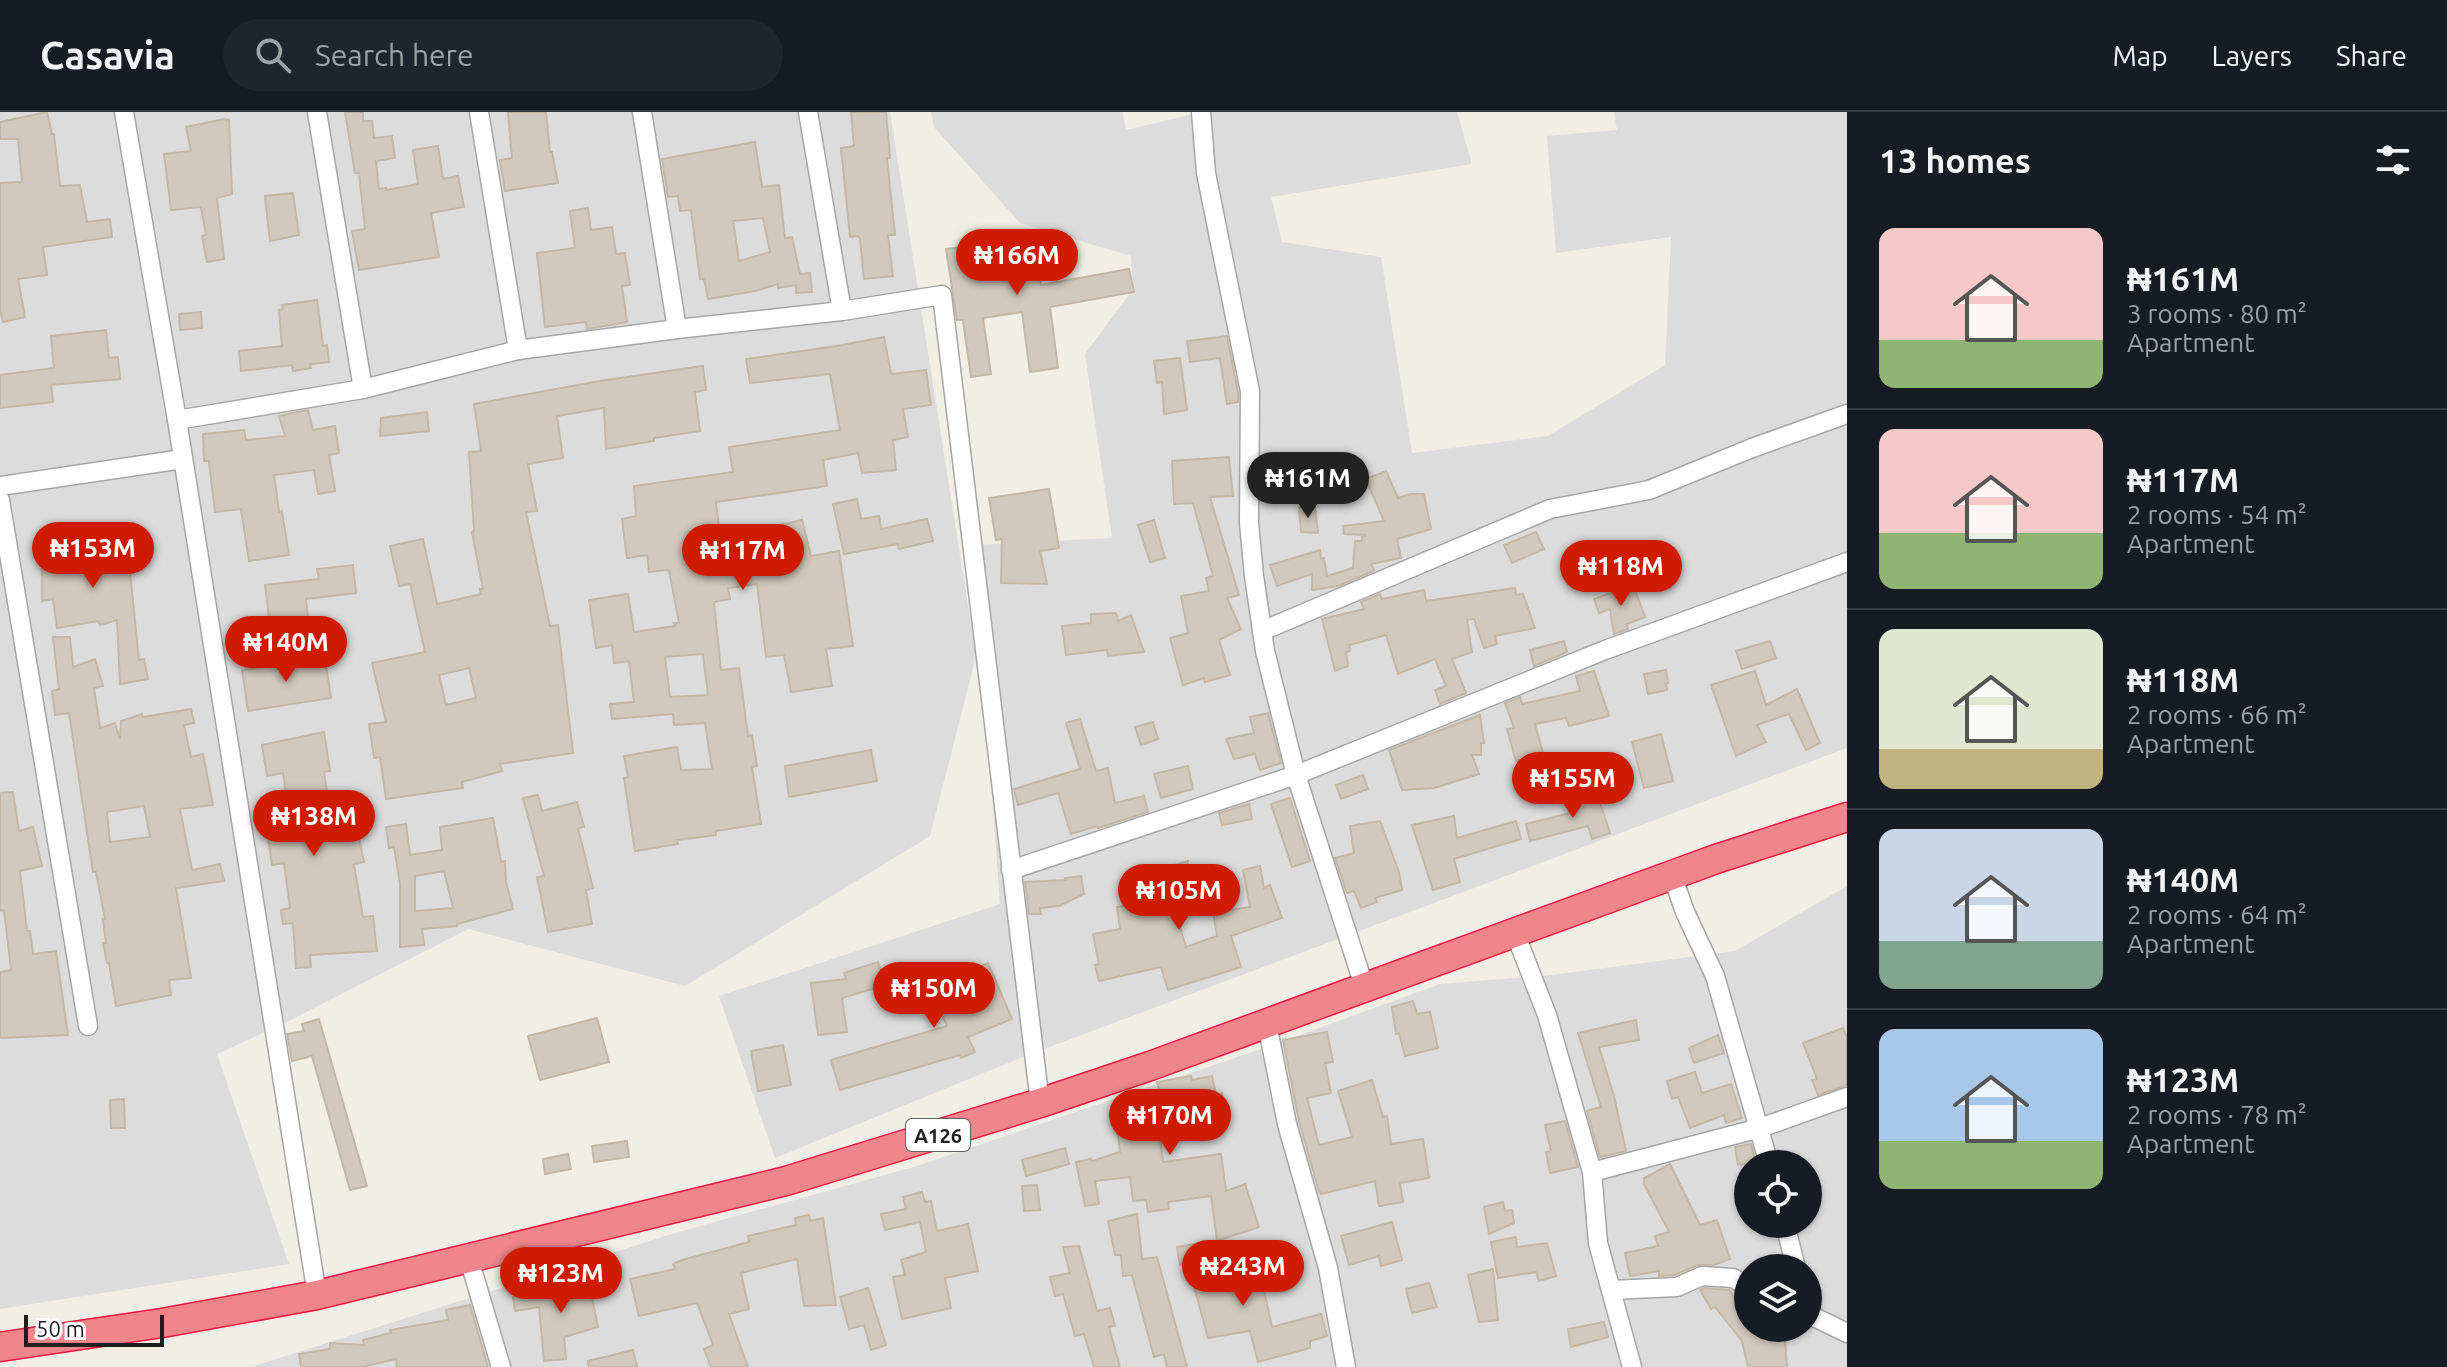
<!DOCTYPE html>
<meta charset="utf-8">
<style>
body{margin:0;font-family:Ubuntu,sans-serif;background:#20242c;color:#f1f3f6;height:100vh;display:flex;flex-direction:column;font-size:30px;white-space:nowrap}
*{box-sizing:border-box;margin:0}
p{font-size:26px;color:#9ea1a6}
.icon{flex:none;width:44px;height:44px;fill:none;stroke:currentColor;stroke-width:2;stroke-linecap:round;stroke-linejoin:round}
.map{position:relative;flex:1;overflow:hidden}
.drawer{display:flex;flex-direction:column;background:#171b24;width:600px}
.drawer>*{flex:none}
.fabs{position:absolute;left:1734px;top:1038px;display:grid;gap:16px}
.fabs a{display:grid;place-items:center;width:88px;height:88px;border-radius:50%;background:#171b24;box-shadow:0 2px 6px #0004;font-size:40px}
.scale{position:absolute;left:24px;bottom:20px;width:140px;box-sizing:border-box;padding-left:8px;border:4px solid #1f1f1f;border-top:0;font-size:22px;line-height:28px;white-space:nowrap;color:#1f1f1f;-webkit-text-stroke:6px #fff;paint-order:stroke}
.price{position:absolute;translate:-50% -68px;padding:0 18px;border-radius:28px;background:#cf1b00;color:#fff;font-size:26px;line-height:52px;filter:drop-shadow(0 2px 4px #0008)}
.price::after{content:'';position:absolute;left:50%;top:48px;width:24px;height:18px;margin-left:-12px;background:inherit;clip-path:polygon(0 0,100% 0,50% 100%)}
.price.current{background:#222;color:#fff}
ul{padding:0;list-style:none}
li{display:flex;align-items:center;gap:24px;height:200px;padding:0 32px}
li+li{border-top:2px solid #363941}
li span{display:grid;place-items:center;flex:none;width:224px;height:160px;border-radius:16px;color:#555}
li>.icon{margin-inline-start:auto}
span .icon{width:96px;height:96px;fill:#fffc;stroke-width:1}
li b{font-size:34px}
h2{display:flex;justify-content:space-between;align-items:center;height:96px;padding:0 32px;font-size:34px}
header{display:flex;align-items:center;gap:48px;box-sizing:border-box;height:112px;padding:0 40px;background:#171b24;border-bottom:2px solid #363941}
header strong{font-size:38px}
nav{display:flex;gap:44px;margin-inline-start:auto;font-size:28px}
.search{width:560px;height:72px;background:#20242c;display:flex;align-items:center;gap:20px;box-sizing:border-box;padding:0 28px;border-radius:44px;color:#9ea1a6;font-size:30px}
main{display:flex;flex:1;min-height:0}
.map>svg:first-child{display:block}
.residential{fill:#dddcdc;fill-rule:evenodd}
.building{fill:#d1c9bd;stroke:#c4b7a5;stroke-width:2;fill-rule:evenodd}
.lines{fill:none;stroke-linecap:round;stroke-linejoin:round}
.minor-casing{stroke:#a6a6a6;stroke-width:21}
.highway-casing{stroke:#ec1442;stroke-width:31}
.minor{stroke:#fff;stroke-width:18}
.highway{stroke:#f0858b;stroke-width:28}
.labels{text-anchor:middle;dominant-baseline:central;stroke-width:6;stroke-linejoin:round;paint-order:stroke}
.shield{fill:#fff;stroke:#626262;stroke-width:2}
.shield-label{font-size:20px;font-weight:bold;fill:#1f1f1f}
</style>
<header>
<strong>Casavia</strong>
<div class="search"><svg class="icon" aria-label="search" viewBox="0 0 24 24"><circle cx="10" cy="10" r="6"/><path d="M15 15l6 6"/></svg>Search here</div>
<nav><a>Map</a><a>Layers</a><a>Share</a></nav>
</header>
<main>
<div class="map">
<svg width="1847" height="1255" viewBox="0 0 1847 1255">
<rect width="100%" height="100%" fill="#f1eee5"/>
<g class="residential">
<path d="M0,0H890L976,544L930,724L685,874L468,817L287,910L217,942L289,1152L0,1197Z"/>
<path d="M931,0H1122L1126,18L1202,0H1457L1472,52L1271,85L1282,130L1381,145L1412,341L1548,324L1665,253L1671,125L1556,141L1547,24L1617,18L1614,0H1847V636L1023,945L775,1046L719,884L1000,792L974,433L1112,426L1085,242L1133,177L1131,144L1020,111L934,15Z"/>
<path d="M1847,774V1255H251L675,1121L917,1054L1264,936L1440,872L1551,863L1735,839ZM1748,1052H1808V1112H1748ZM1748,1156H1808V1216H1748Z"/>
</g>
<g class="building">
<path d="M47,0L52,22H54L60,74L80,73L87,110L110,107L112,125L43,135L47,163L18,167L25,205L3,210L0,198V71L22,70L18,27H0V10Z"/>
<path d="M345,0H363V9H372L374,26L392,24L395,46L376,49L379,77L386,76V78L418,72L413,38L438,34L443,67L458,64L464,95L431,101L439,145L359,158L352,119L365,117L359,61H355Z"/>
<path d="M508,0H546L550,40H552L558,71L505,79L500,48L512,46Z"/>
<path d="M851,0H886L890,46H887L895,123H888L893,164L864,167L860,127L858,124L850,125L841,36L854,34Z"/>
<path d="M224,7L229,8L232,82L217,86L224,147L207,150L202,124L206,123L201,95L171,98L164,42L191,39L186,15Z"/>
<path d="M755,30L762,75L779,73L785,126L792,125L800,162L810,161L812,180L796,181V173L778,176V172L755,179L708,187L704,167H700L691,98L680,99L678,84L668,85L662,47ZM763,106L770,140L739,149L733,109Z"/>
<path d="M293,81L299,123L270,129L265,84Z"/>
<path d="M588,96L591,118L612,115L616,142L625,141L630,173L622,174L627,210L587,217L586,210L545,215L537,141L575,136L570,99Z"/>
<path d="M1034,127L1041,173L1129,157L1134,180L1050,195L1058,256L1030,260L1022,200L983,206L991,262L971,265L963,208H957L946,137Z"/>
<path d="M317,188L323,234L327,233L329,250L310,252L311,256L293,259L292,253L241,259L239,239L282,234L279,198L283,197L282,193Z"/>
<path d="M201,200L202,216L180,218L179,202Z"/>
<path d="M106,218L109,246L118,245L120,267L51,273L53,290L0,296V263L54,256L51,224Z"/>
<path d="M1227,224L1238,280V290L1227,292L1220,246L1190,250L1187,229Z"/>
<path d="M884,225L891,262L926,258L931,293L903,297L908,325L893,328L896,358L862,361L858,341L823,348L827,374L716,390L721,431H723L725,444L760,440L755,419L802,408L811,444L839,439L853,534L826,537L832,574L791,580L784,543L766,545L757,472L728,476L730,487L714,490L721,558L739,556L748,624L752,623L757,654L752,655L761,712L716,719V723L677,728L678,732L635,739L624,666L628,665L624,644L677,635L681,658L712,657L705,611L674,613L673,602L612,607L610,592L634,590L629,549L614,551L612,533L596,536L589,488L628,482L634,520L675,514L674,511H679L669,458L649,460L647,443L627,446L622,407L636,404L634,374L733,360L729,335L840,318L830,262L750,271L746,247L837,234ZM703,542L708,583L670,585L665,545Z"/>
<path d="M1180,246L1187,298L1164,302L1162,270L1157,271L1154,249Z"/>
<path d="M703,254L706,278L695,280L700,319L654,326V329L606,337L604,296L557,304L563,346L528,352L537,399L526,400L550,514L558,513L573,641L500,652L502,659L462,670L463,676L386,687L380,645L374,646L369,612L386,610L372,551L425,540L410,472L399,474L390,434L423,427L437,492L481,482L480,477H483L472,420L474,419L469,340L481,339L474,292L600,269ZM469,556L476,586L446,593L439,563Z"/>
<path d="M308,298L313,318L335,314L339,341L329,343L335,379L318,382L314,358L274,363L279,400L282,399L289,443L249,449L241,397L215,400L209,349H204L203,322L244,318L246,328L285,324L279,304Z"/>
<path d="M427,300L429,319L380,324L381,306Z"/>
<path d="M1229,345L1233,384L1210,385L1239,483L1227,486L1241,517L1219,528L1230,563L1205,570L1204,566L1183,573L1170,526L1188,521L1181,484L1209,479L1206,466L1213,464L1193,391L1174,392L1172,349Z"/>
<path d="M1386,359L1398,386L1410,382H1424L1431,417L1397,427L1401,446L1371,452L1374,458L1371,460L1338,474L1312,478V462L1277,474L1270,453L1320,438L1321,447L1324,446L1327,464L1353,456L1355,429H1362V425L1367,423L1344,422L1343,414L1384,409L1366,367Z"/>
<path d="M1049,377L1059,436L1040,439L1047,472L1001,471L1002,427L996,428L989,386Z"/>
<path d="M857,387L861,407L879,404L881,417L927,407L933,429L899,437L898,432L844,442L833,392Z"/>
<path d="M1315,395L1318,421L1301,420L1299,396Z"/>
<path d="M1154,408L1165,446L1150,450L1138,413Z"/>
<path d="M112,416L120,451L129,450L139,548L144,547L148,567L120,572L117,508L100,513L98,509L57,516L53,487L42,489V424L76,417L77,420Z"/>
<path d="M1536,420L1544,437L1512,451L1504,433Z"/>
<path d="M353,453L356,481L306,487L309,519L271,523L265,473L319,467L317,457Z"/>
<path d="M1633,473L1645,505L1627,512L1628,517L1614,522L1610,497L1599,501L1594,487Z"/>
<path d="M1515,476L1516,483L1523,482L1535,516L1495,524L1497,532L1484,536L1474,507L1467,508L1472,540L1452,547L1466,581L1440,592L1435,578L1446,574L1435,547L1398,562L1386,523L1349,533L1350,539L1346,540L1348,554L1335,559L1322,507L1364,497L1361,490L1380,482L1382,487L1424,478L1426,489Z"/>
<path d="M1116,501L1118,509L1131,503L1144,540L1108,544L1107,538L1066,543L1062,514L1091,511V502Z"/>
<path d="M53,525H70L73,555L95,547L103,574L94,576L100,616L115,611L120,627L121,609L142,602L143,605L191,597L194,611L184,613L191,645L203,642L213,693L180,697L192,758L220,752L224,769L176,776L191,866L169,868L171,883L116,894L109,851H107L103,831H106L103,807H105L96,760H93L69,601L55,603L52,579L59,577ZM144,694L150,725L110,730L107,700Z"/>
<path d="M1564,529L1567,540L1534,554L1530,538Z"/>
<path d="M1770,529L1776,546L1742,557L1736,539Z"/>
<path d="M325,546L331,586L248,599L242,558Z"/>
<path d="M1666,558L1668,571L1666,572L1667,578L1648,582L1644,562Z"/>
<path d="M1594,559L1609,604L1569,614L1566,606L1535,612L1543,641L1516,649L1507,617L1514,616L1505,591L1520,585L1522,592L1580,579L1576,564Z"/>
<path d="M1755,559L1766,593L1797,577L1820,631L1806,638L1789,602L1757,613L1766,630L1736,644L1711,573Z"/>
<path d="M1268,601L1281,651L1260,658L1255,642L1234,647L1226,627L1254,621L1250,605Z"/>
<path d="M1480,603L1484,631H1481V643H1472L1479,662L1434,676L1402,678L1389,638Z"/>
<path d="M1080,607L1096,659L1108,656L1115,691L1144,684L1148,700L1098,716L1097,714L1071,722L1058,681L1018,693L1014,677L1080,657L1066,611Z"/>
<path d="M1153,610L1158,627L1141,633L1135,615Z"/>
<path d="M324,620L330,659L324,660L329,695L298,700L302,726L332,722L333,730L359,726L364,750L354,752L363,805L373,804L377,839L310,843L311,855L296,856L293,811L283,812L281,798L290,796L284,751L272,753L266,712L260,713L258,699L288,695L283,661L267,664L262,633Z"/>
<path d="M1661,622L1673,669L1644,676L1632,630Z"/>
<path d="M871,638L877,669L789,685L785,654Z"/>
<path d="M1188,654L1193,677L1161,686L1154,662Z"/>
<path d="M1363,663L1368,677L1341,687L1336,673Z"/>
<path d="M1596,679L1610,721L1592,727L1588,714L1530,729L1526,712L1570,701L1566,690Z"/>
<path d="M13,680L19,719L33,715L42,754L20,759L27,819H30L33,842L56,839L68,923L0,926V860L11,858L4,798L0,799V681Z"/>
<path d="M538,683L542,699L577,690L584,715L578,716L593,776L586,778L592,812L548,820L537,765L544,764L523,686Z"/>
<path d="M1290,686L1310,749L1292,755L1271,692Z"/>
<path d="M1249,692L1252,707L1222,713L1219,701Z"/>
<path d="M1454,704L1457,726L1516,709L1521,727L1454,747L1460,770L1433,778L1412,713Z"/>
<path d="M493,706L501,750L505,749L506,770L513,797L457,812V814L422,817L424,833L400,835V772L394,735L389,736L386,715L406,712L410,743L442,738L440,715ZM444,759L453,796L415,799V764Z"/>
<path d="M1380,709L1399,760L1402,778L1375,786L1377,790L1361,796L1354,779L1347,781L1335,746L1354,741L1350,714Z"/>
<path d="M1188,749V774H1167L1186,835L1217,824L1212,793L1221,791L1224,799L1250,795L1243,758L1260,754L1264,776L1270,773L1282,806L1231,824L1241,855L1168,878L1161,855L1099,869L1095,853L1099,852L1093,822L1120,817L1117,795L1144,791L1136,764Z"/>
<path d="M1081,764L1084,782L1059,794L1040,796L1041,802H1029L1025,770L1066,768L1065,766Z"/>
<path d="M878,850L885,873L842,886L847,920L818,923L811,871L846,867L844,861Z"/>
<path d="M988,851L1012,907L968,925L975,940L961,946L960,943L840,978L831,948L947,914L926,867L939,861L943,870Z"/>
<path d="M1413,889L1417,902L1430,900L1438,936L1405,944L1399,921L1396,922L1392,895Z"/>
<path d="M597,906L609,950L540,968L528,924Z"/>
<path d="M319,907L367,1074L350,1078L312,944L292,949L287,922L304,919L302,912Z"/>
<path d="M1636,908L1639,928L1599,935L1614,984L1626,1039L1600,1045L1587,999L1601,995L1578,921Z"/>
<path d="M1843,916L1847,925V973L1818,983L1812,968L1817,967L1803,931Z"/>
<path d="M1327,920L1333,950L1325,951L1331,981L1307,986L1319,1033L1352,1025L1338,979L1372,968L1383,1005L1387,1004L1391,1032L1423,1027L1429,1066L1400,1071L1403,1090L1379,1094L1375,1069L1321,1082L1319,1079L1299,1009L1283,928Z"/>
<path d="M1718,923L1724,941L1694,951L1689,936Z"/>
<path d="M783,933L791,973L758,979L751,939Z"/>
<path d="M1695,960L1702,981L1731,972L1742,1006L1726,1011L1724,1003L1690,1016L1678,985L1672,987L1667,969Z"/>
<path d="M1191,964L1192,968L1212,964L1216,983L1222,981L1225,996L1196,1001L1198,1012L1159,1017L1163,1050L1221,1042L1226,1079L1245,1072L1259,1115L1217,1129L1211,1084L1168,1090L1169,1097L1148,1100L1146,1088L1133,1089L1130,1065L1095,1069L1099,1092L1085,1094L1076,1050L1091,1047L1092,1049L1120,1040L1115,997L1141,994L1140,980L1159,978L1157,970Z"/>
<path d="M124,987L125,1016H111L110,988Z"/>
<path d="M1565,1009L1578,1055L1550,1061L1546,1040L1551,1039L1545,1013Z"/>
<path d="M627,1029L629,1045L594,1050L592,1034Z"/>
<path d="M1751,1032L1756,1051L1738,1053L1735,1035Z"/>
<path d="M1065,1036L1069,1052L1026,1064L1022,1048Z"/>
<path d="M568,1042L571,1057L545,1062L543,1047Z"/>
<path d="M1670,1052L1700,1113L1717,1108L1730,1147L1714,1153H1698L1674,1163L1659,1164V1159L1630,1164L1625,1141L1658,1134L1655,1124L1669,1120L1644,1072V1066Z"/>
<path d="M1037,1073L1040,1098L1024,1099L1022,1074Z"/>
<path d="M922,1080L925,1090L931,1089L937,1119L968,1112L978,1159L945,1166L951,1196L902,1207L893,1165L905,1163L901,1148L926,1140L920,1110L885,1118L881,1102L906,1097L903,1085Z"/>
<path d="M1503,1090L1505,1099L1512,1098L1514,1111L1489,1122L1484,1095Z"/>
<path d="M1137,1102L1142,1147L1157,1145L1187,1255H1167L1164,1242L1154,1245L1132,1163L1123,1164L1121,1143H1115L1108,1109Z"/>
<path d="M809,1103L810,1109L823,1106L836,1193L804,1194L797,1147L741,1161L749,1197L729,1202L748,1255H711L704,1237L713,1233L697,1191L639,1204L630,1167L675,1157L673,1152L682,1148L749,1130L748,1124L796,1113L795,1106Z"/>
<path d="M1392,1110L1402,1148L1381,1154L1379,1144L1349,1153L1341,1124Z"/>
<path d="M1516,1125L1517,1135L1547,1131L1556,1164L1539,1169L1536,1160L1498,1166L1491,1130Z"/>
<path d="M1213,1129L1228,1180L1263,1173L1272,1215L1321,1202L1327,1224L1310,1229V1236L1258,1250L1250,1219L1208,1226L1188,1152L1180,1153L1177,1135Z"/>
<path d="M1079,1134L1097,1199L1110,1196L1115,1214L1109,1215L1120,1255H1094L1084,1222L1075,1224L1063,1182L1055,1184L1050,1165L1070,1161L1063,1135Z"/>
<path d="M1493,1157L1498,1208L1479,1210L1468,1163Z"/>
<path d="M589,1170L598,1215L564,1225L566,1247L544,1249L539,1195L515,1199L513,1185Z"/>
<path d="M1429,1171L1437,1195L1412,1201L1406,1177Z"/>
<path d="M868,1176L886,1233L871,1238L864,1213L849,1217L840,1185Z"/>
<path d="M1704,1176L1729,1178L1748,1205V1216H1756L1758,1219L1784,1216L1787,1255H1748L1742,1229L1715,1195L1711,1197L1700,1178Z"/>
<path d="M470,1193L488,1255H397L396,1247L362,1255H301L299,1242L330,1237V1231L364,1233L363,1228L391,1221L390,1218L448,1208L446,1198Z"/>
<path d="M1604,1210L1608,1225L1571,1235L1568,1217Z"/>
<path d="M633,1238L637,1255H589L588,1249Z"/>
</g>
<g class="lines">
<g class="minor-casing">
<g id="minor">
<path d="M124,0L177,308L317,1183"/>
<path d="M317,0L363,277"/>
<path d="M479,0L518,238"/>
<path d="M642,0L677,217"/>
<path d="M808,0L842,199"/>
<path d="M1201,0L1206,61L1250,279L1249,411L1254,464L1265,539L1296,663L1365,877"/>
<path d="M177,308L363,277L518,238L677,217L842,199L942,183L1040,991"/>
<path d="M0,374L183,347"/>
<path d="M0,388L88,914"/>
<path d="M1262,519L1550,397L1649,378L1752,336L1847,302"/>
<path d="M1011,758L1296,663L1605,538L1847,450"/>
<path d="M1672,763L1685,800L1715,864L1769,1052"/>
<path d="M1515,821L1547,903L1592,1060"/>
<path d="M1267,912L1287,1012L1328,1156L1346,1255"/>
<path d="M1785,1112L1796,1156"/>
<path d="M469,1147L501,1255"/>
<path d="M1611,1178L1677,1175L1702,1164L1733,1166L1748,1175"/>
<path d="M1808,1202L1847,1221"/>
<path d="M1632,1255L1598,1131L1592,1060L1760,1016L1847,985"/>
</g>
</g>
<g class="highway-casing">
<path id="highway" d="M0,1235L162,1211L317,1183L786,1069L1040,991L1150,954L1716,747L1847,705"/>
</g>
<use href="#minor" class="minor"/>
<use href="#highway" class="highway"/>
</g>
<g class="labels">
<rect class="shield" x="906" y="1007" width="64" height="32" rx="6"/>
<g class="shield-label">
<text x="938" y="1023">A126</text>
</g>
</g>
</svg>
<div class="fabs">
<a><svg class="icon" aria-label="locate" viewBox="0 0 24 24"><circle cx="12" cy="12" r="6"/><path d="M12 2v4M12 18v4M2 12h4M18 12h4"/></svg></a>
<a><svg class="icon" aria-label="layers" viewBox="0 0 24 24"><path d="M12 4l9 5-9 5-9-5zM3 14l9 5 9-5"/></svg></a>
</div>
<div class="scale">50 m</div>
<b class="price" style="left:1017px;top:185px">₦166M</b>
<b class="price current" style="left:1308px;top:408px">₦161M</b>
<b class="price" style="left:93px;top:478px">₦153M</b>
<b class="price" style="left:743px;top:480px">₦117M</b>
<b class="price" style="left:1621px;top:496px">₦118M</b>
<b class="price" style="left:286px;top:572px">₦140M</b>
<b class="price" style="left:1573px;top:708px">₦155M</b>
<b class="price" style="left:314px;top:746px">₦138M</b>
<b class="price" style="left:1179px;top:820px">₦105M</b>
<b class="price" style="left:934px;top:918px">₦150M</b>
<b class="price" style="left:1170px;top:1045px">₦170M</b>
<b class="price" style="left:1243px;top:1196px">₦243M</b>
<b class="price" style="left:561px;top:1203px">₦123M</b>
</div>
<section class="drawer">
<h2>13 homes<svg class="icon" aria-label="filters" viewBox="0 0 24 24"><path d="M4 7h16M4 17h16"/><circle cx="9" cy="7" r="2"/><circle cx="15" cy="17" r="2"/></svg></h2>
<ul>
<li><span style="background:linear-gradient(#f6c9c9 70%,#8fb573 0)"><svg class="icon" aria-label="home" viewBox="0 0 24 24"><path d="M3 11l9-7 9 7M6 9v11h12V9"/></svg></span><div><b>₦161M</b><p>3 rooms · 80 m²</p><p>Apartment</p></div></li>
<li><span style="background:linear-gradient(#f6c9c9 65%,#8fb573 0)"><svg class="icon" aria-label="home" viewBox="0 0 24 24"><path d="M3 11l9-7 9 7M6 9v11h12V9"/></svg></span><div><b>₦117M</b><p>2 rooms · 54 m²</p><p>Apartment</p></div></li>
<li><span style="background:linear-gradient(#dfe7d0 75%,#c2b280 0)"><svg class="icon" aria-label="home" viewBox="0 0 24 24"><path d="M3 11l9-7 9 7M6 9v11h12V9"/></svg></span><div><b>₦118M</b><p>2 rooms · 66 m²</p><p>Apartment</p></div></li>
<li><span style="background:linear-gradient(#c9d6e8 70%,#7fa58c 0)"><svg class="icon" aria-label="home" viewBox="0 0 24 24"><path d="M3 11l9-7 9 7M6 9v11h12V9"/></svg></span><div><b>₦140M</b><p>2 rooms · 64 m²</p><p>Apartment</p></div></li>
<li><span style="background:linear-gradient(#a9c7e8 70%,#8fb573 0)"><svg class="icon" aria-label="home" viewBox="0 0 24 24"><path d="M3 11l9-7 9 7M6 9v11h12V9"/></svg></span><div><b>₦123M</b><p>2 rooms · 78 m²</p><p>Apartment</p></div></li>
</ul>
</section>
</main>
